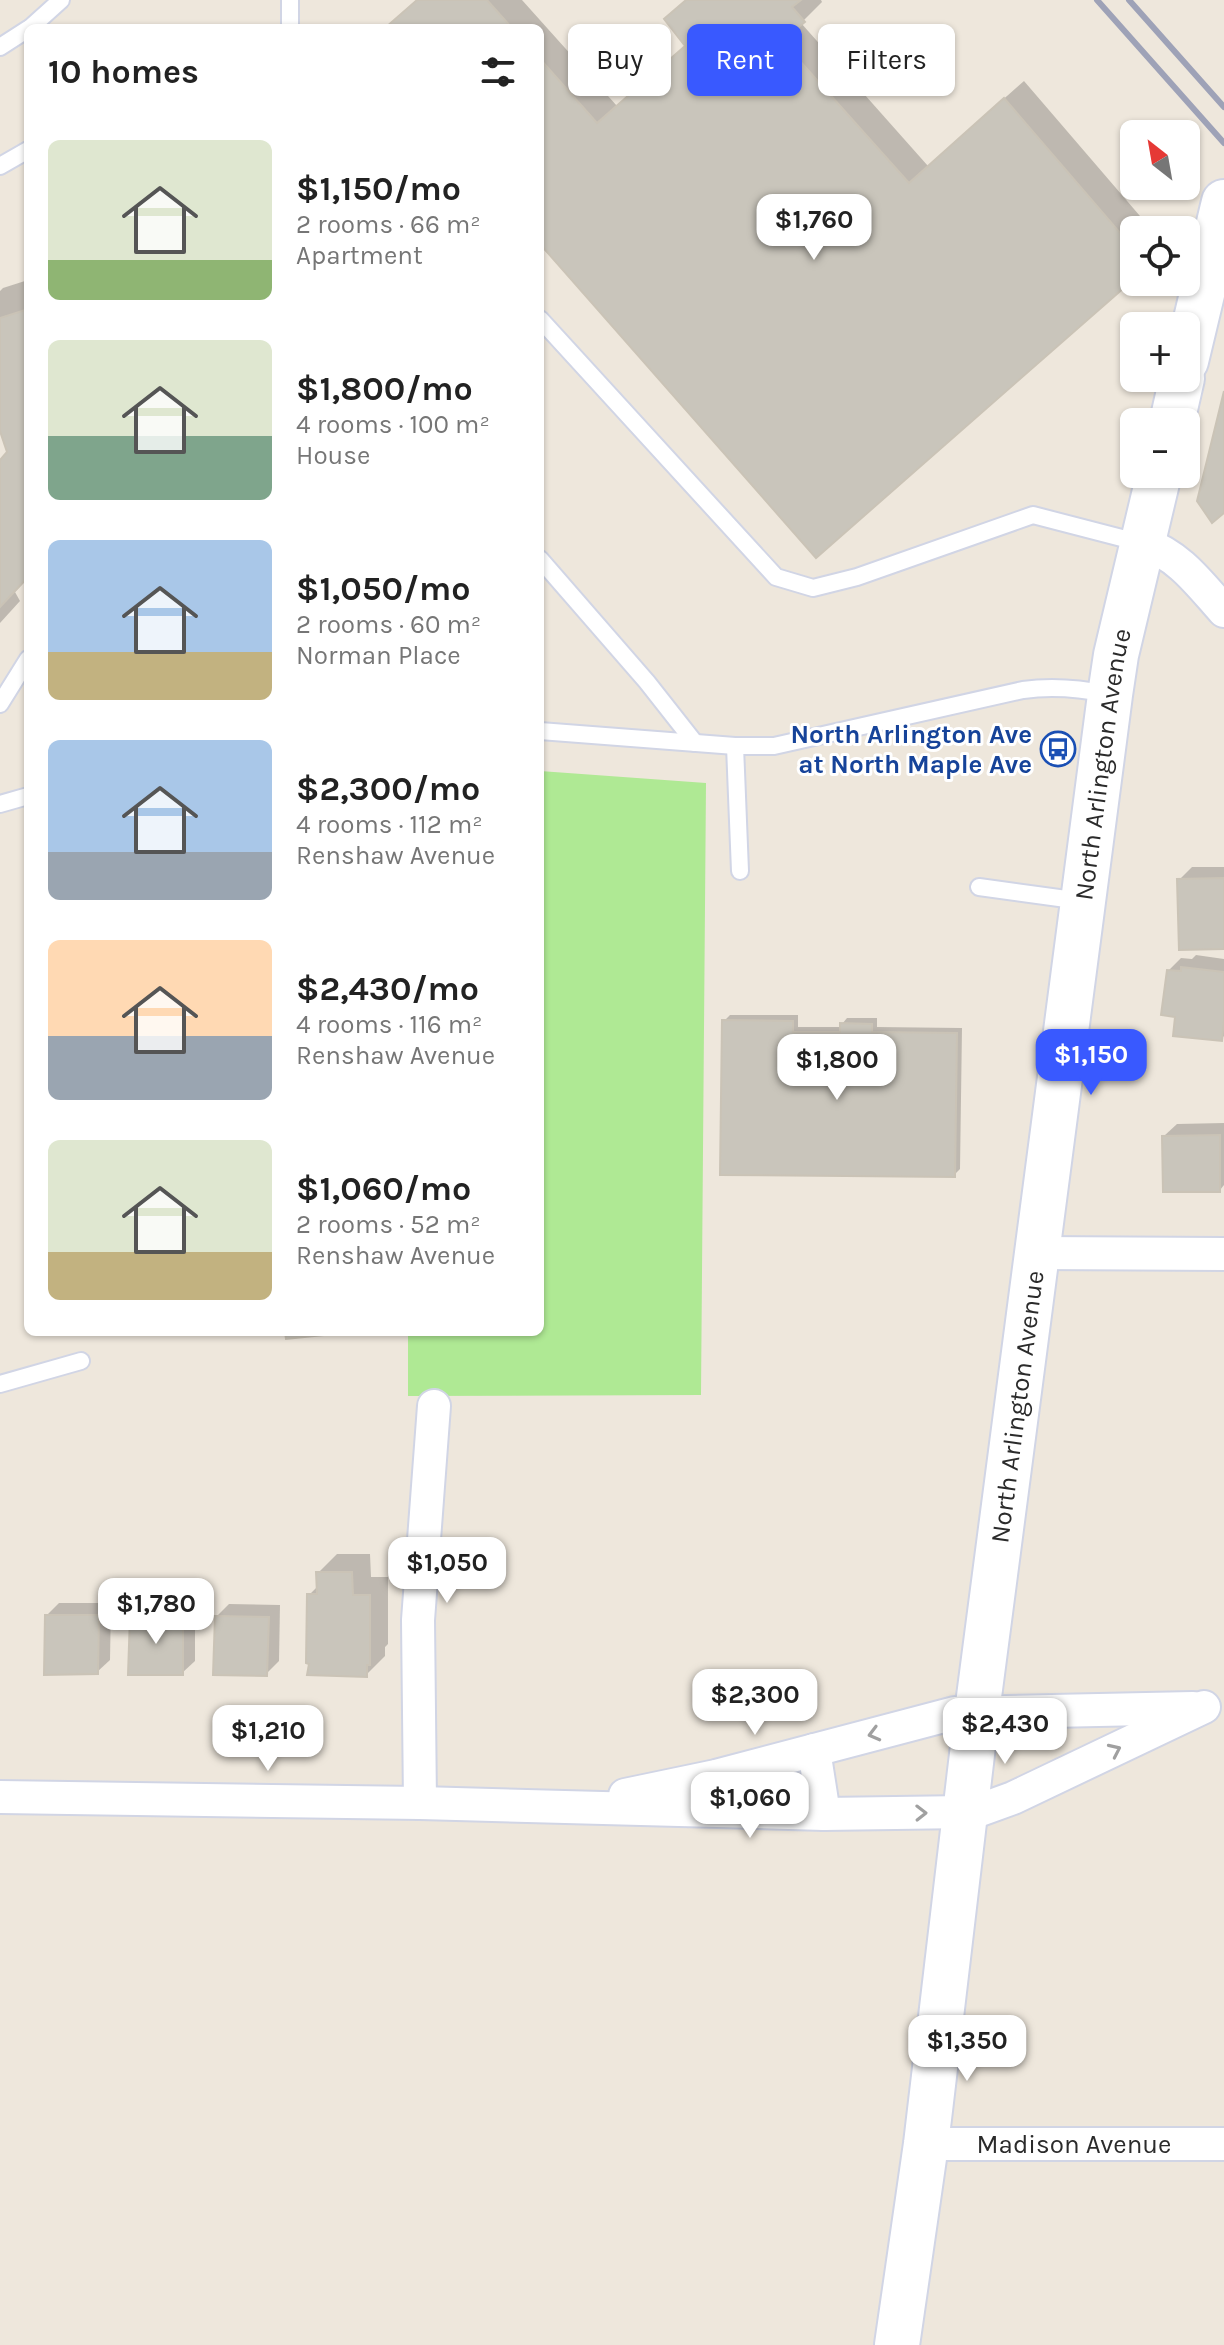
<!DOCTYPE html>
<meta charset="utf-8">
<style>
body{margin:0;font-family:Karla,sans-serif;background:#f6f6f6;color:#222;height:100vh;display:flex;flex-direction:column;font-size:30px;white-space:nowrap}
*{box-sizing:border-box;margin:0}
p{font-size:26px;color:#767676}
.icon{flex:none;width:44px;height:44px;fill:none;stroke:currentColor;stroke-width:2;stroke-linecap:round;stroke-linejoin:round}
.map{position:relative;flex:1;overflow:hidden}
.drawer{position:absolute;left:24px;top:24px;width:520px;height:1312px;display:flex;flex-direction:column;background:#fff;border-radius:12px;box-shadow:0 2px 6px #0004}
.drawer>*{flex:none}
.hud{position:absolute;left:568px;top:24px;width:536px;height:72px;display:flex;gap:16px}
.needle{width:52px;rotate:329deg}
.fabs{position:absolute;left:1120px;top:120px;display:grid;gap:16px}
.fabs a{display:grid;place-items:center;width:80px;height:80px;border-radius:12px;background:#fff;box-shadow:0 2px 6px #0004;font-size:40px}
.price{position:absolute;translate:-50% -68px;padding:0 18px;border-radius:16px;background:#fff;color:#222;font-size:26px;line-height:52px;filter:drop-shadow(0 2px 4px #0008)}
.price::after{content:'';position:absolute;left:50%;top:48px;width:24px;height:18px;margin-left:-12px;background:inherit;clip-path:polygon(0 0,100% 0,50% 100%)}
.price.selected{background:#3959ff;color:#fff}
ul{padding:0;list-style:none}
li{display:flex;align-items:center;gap:24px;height:200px;padding:0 24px}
li span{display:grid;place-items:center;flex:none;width:224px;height:160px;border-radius:12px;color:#555}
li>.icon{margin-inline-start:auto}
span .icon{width:96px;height:96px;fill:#fffc;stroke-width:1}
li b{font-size:34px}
h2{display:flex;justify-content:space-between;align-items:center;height:96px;padding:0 24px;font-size:34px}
.chip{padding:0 28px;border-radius:12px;background:#fff;box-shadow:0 2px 6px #0004;font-size:28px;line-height:72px}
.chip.selected{background:#3959ff;color:#fff}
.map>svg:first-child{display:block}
.green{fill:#afe994}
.shadow{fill:#0003}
.building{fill:#c9c5bb;stroke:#cac3b6;stroke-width:2}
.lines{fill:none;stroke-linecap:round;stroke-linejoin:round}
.lane-casing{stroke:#d1d5e5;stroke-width:20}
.street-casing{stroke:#d1d5e5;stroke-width:36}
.secondary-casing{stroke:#d1d5e5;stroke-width:48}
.lane{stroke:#fff;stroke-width:16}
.street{stroke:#fff;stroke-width:32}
.secondary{stroke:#fff;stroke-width:44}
.rail{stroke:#9ea2b7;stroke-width:6}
.oneway{stroke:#a0a0a0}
.labels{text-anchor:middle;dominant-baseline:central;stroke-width:6;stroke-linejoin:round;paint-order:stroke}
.transit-label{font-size:26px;font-weight:bold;fill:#164399;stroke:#fff;text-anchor:end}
.street-label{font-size:26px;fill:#2b2b2b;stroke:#fff}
</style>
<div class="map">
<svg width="1224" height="2345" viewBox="0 0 1224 2345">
<rect width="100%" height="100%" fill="#eee7dc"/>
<path class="green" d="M540,771L706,783L701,1395L408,1396V1332H540Z"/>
<g class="shadow">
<path d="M417,0H522L617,106L687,45L667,19L686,0H821L822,2L801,23L928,166L1024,81L1152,230H1134V276L540,242V28H386Z"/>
<path d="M28,280V578L15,592L20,601L0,623V463L9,453L0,425V291L3,288Z"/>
<path d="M1192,867H1224V947L1179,880Z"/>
<path d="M1196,955L1224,959V1036L1221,1039L1177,1015L1168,971L1181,958L1192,959Z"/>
<path d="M730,1015H798V1027H842V1024L847,1018H877V1027L962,1028L960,1169L954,1175L724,1021Z"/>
<path d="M1224,1123V1185L1220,1190L1164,1136L1177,1124Z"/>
<path d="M337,1554H370L371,1577H388V1644L385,1647V1656L366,1675L309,1595L319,1585L318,1573Z"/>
<path d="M59,1603H111L110,1660L97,1672L47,1615Z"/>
<path d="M144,1604L195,1605V1661L182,1673L132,1617Z"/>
<path d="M229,1604L280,1605L279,1661L266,1674L217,1616Z"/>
</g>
<g class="building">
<path d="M417,0H487L512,28H385Z"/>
<path d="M686,0H801L792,7L805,22L782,41L909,183L1004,98L1134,249V279L816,558L540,244V59L597,123L685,46L664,19Z"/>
<path d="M28,309V577L0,607V460L7,452L0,431V318Z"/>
<path d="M1224,391V513L1212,523L1197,501Z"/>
<path d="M1224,878V949L1179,950L1177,879Z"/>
<path d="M1181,967L1224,972V1020L1222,1041L1173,1036L1175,1017L1161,1015L1167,970L1181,971Z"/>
<path d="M722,1020L793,1021V1032H840V1023L872,1024V1032L957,1033L955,1177L720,1175Z"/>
<path d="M1220,1135V1192H1163L1162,1136Z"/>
<path d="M285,1332H323V1335L286,1339Z"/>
<path d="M316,1572H352L353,1595H370V1665H367V1677L307,1675L309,1664L306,1663L307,1594H317Z"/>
<path d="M45,1615H99L98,1674L44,1675Z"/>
<path d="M130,1616H183V1675H128Z"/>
<path d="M215,1616L269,1617L267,1676L213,1675Z"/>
</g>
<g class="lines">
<g class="lane-casing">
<g id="lane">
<path d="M30,28L61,0"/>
<path d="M290,28V0"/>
<path d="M0,47L28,29"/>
<path d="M0,166L28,150"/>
<path d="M540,319L776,577L813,588L857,577L1033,515L1141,543"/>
<path d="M540,559L647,682L695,743"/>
<path d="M0,704L28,659"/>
<path d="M540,731L735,746H774L1023,690C1052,686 1078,688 1107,694"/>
<path d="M735,746L740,871"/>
<path d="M0,804L28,796"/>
<path d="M979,887L1081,901"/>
<path d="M0,1384L81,1361"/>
</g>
</g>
<g class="street-casing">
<g id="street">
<path d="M1143,543C1180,556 1198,582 1224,611"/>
<path d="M1036,1253L1224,1254"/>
<path d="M814,1750L824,1814"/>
<path d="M625,1795L716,1776L955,1713L1193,1708"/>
<path d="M0,1797L420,1803L824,1814L966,1812L980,1810L1013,1798L1204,1707"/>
<path d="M420,1803L418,1620L434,1406"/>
<path id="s1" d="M926,2144H1224"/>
</g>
</g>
<g class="secondary-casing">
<g id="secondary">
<path d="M1186,361L1224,202"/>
<path d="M1172,422L1182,378"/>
<path id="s2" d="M897,2345L926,2144L977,1712L1110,695L1116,655L1159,474"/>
</g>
</g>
<use href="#lane" class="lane"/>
<use href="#street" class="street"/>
<use href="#secondary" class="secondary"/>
<g class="rail">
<path d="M1097,0L1224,143"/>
<path d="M1129,0L1224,107"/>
</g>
</g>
<defs><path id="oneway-chevron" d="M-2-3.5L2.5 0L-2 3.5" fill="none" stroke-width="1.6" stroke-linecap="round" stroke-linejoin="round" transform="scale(2)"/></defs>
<g class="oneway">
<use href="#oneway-chevron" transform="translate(874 1734) rotate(165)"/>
<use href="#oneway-chevron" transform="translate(1115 1750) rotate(-25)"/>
<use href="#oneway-chevron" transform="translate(921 1813) rotate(-1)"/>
</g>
<defs>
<g id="bus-ring" transform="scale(1.8)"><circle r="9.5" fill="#fff" stroke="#1a4fb4" stroke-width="1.5"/><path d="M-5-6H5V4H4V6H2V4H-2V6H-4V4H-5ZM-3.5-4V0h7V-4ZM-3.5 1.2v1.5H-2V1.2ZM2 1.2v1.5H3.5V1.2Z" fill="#1a4fb4"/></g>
</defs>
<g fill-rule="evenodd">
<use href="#bus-ring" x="1058" y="749"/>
</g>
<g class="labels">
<g class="transit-label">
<text x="1032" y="734">North Arlington Ave<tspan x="1032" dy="30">at North Maple Ave</tspan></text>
</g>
<g class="street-label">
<text stroke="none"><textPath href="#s2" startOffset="1594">North Arlington Avenue</textPath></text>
<text stroke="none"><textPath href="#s2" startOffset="946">North Arlington Avenue</textPath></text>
<text stroke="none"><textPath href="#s1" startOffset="148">Madison Avenue</textPath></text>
</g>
</g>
</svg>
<div class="fabs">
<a><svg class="needle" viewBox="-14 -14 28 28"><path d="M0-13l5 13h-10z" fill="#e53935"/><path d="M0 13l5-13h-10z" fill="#767676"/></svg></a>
<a><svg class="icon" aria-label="locate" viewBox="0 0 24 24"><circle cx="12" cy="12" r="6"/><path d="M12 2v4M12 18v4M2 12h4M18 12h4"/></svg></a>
<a>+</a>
<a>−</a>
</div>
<b class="price" style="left:814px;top:262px">$1,760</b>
<b class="price selected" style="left:1091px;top:1097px">$1,150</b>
<b class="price" style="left:837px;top:1102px">$1,800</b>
<b class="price" style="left:447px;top:1605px">$1,050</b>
<b class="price" style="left:156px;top:1646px">$1,780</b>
<b class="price" style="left:755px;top:1737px">$2,300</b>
<b class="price" style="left:1005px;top:1766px">$2,430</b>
<b class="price" style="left:268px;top:1773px">$1,210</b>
<b class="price" style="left:750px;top:1840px">$1,060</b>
<b class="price" style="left:967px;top:2083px">$1,350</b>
<div class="hud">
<a class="chip">Buy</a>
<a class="chip selected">Rent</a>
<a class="chip">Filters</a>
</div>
<section class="drawer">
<h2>10 homes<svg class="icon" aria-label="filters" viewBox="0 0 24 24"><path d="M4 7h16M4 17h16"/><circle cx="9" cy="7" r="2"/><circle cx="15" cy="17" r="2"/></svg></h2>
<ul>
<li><span style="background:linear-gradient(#dfe7d0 75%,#8fb573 0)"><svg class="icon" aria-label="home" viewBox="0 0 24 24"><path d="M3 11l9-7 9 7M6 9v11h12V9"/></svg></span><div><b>$1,150/mo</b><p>2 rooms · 66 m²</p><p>Apartment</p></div></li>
<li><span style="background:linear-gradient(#dfe7d0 60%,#7fa58c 0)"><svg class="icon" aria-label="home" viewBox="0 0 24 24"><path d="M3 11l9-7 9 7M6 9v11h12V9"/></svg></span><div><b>$1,800/mo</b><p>4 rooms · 100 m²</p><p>House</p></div></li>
<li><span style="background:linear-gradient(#a9c7e8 70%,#c2b280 0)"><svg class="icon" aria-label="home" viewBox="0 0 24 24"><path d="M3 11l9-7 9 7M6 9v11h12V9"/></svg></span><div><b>$1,050/mo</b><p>2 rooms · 60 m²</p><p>Norman Place</p></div></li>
<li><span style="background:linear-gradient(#a9c7e8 70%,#9aa5b1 0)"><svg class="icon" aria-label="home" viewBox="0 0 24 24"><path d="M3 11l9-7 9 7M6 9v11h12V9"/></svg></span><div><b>$2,300/mo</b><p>4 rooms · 112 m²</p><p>Renshaw Avenue</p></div></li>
<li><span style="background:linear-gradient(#ffd9b3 60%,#9aa5b1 0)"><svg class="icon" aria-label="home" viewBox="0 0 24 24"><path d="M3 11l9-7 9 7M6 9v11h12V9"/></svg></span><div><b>$2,430/mo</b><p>4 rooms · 116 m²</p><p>Renshaw Avenue</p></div></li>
<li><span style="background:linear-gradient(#dfe7d0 70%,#c2b280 0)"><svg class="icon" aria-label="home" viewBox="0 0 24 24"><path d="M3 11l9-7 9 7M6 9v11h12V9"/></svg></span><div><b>$1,060/mo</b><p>2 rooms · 52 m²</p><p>Renshaw Avenue</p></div></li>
</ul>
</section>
</div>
